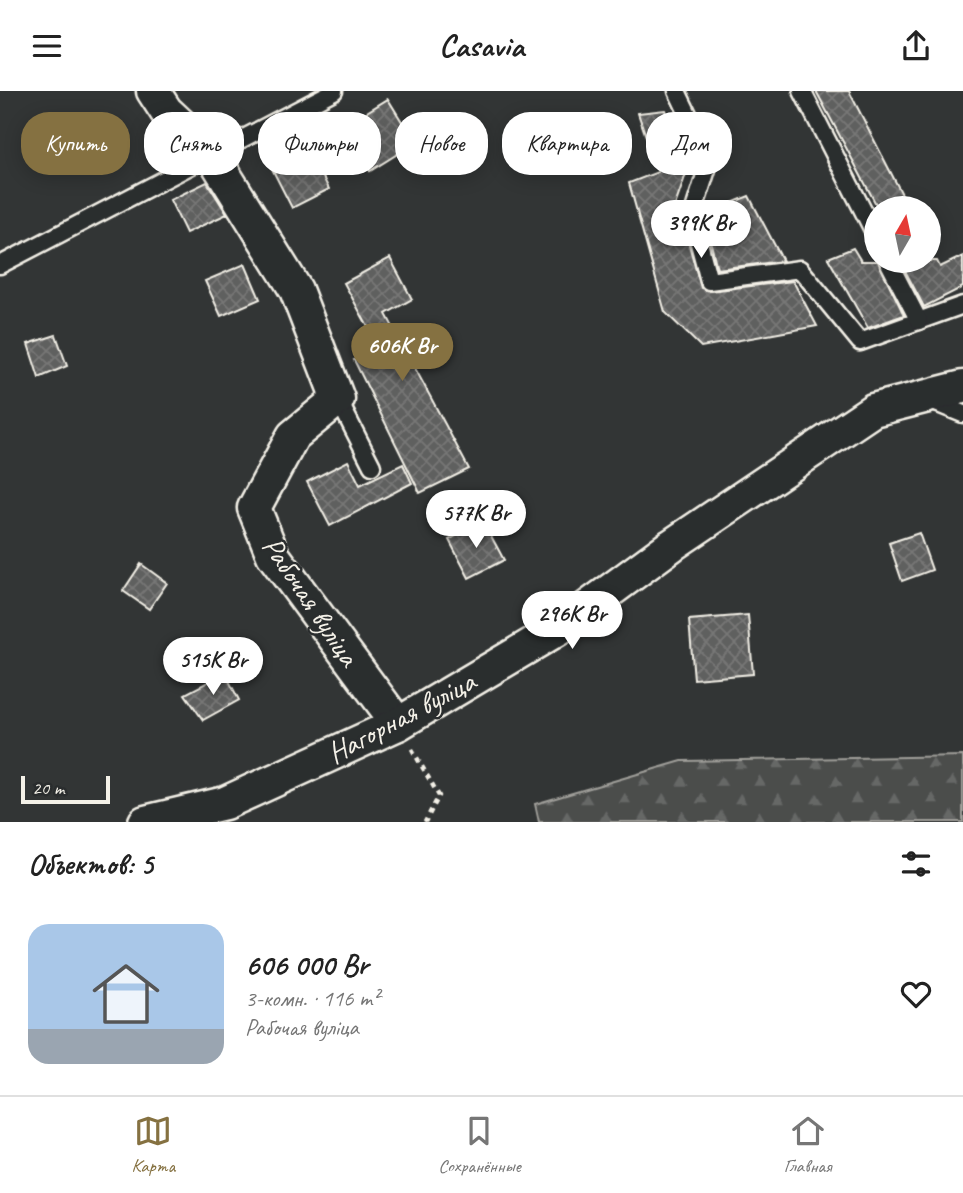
<!DOCTYPE html>
<html lang="ru">
<meta charset="utf-8">
<style>
body{margin:0;font-family:Caveat,sans-serif;background:#f2f2f2;color:#222;height:100vh;display:flex;flex-direction:column;font-size:26px;white-space:nowrap}
*{box-sizing:border-box;margin:0}
p{font-size:23px;color:#767676}
.icon{flex:none;width:38px;height:38px;fill:none;stroke:currentColor;stroke-width:2;stroke-linecap:round;stroke-linejoin:round}
.map{position:relative;height:731px;overflow:hidden}
.details{display:flex;flex-direction:column;background:#fff;flex:1}
.details>*{flex:none}
.banner{position:absolute;left:21px;top:21px;width:922px;height:63px;display:flex;gap:14px}
.needle{width:46px;rotate:9deg}
.fabs{position:absolute;left:864px;top:105px;display:grid;gap:14px}
.fabs a{display:grid;place-items:center;width:77px;height:77px;border-radius:50%;background:#fff;box-shadow:0 4px 18px #0003;font-size:35px}
.scale{position:absolute;left:21px;bottom:18px;width:89px;box-sizing:border-box;padding-left:7px;border:4px solid #f4f1e8;border-top:0;font-size:19px;line-height:24px;white-space:nowrap;color:#f4f1e8;-webkit-text-stroke:5px #2a2d2e;paint-order:stroke}
.price{position:absolute;translate:-50% -60px;padding:0 16px;border-radius:24px;background:#fff;color:#222;font-size:23px;line-height:46px;filter:drop-shadow(0 2px 4px #0008)}
.price::after{content:'';position:absolute;left:50%;top:42px;width:21px;height:16px;margin-left:-10px;background:inherit;clip-path:polygon(0 0,100% 0,50% 100%)}
.price.active{background:#857141;color:#fff}
ul{padding:0;list-style:none}
li{display:flex;align-items:center;gap:21px;height:175px;padding:0 28px}
li+li{border-top:2px solid #e0e0e0}
li span{display:grid;place-items:center;flex:none;width:196px;height:140px;border-radius:21px;color:#555}
li>.icon{margin-inline-start:auto}
span .icon{width:84px;height:84px;fill:#fffc;stroke-width:1}
li b{font-size:30px}
h2{display:flex;justify-content:space-between;align-items:center;height:84px;padding:0 28px;font-size:30px}
.pill{padding:0 24px;border-radius:28px;background:#fff;box-shadow:0 4px 18px #0003;font-size:24px;line-height:63px}
.pill.active{background:#857141;color:#fff}
header{display:flex;justify-content:space-between;align-items:center;height:91px;padding:0 28px;background:#fff;font-size:32px;font-weight:800}
.dock{display:flex;justify-content:space-around;align-items:center;height:98px;border-top:2px solid #e0e0e0;background:#fff;font-size:19px;color:#767676}
.dock a{display:grid;justify-items:center;gap:4px}
.dock .active{color:#857141}
.map>svg:first-child{display:block}
.forest{fill:url(#forest-firs);stroke:#a09f9a;stroke-width:2}
.building{fill:url(#building-cross-hatch);stroke:#f4f1e8;stroke-width:2}
.lines{fill:none;stroke-linecap:round;stroke-linejoin:round}
.lane-casing{stroke:#f4f1e8;stroke-width:21}
.street-casing{stroke:#f4f1e8;stroke-width:37}
.path{stroke:#f4f1e8;stroke-width:4.5;stroke-dasharray:5 5;stroke-linecap:butt}
.lane{stroke:#2a2d2e;stroke-width:16}
.street{stroke:#2a2d2e;stroke-width:32}
.labels{text-anchor:middle;dominant-baseline:central;stroke-width:5;stroke-linejoin:round;paint-order:stroke}
.street-label{font-size:30px;fill:#f4f1e8;stroke:#2a2d2e}
</style>
<header><svg class="icon" aria-label="menu" viewBox="0 0 24 24"><path d="M4 6h16M4 12h16M4 18h16"/></svg>Casavia<svg class="icon" aria-label="share" viewBox="0 0 24 24"><path d="M12 15V3M7 8l5-5 5 5M5 13v7h14v-7"/></svg></header>
<div class="map">
<svg width="963" height="731" viewBox="0 0 963 731">
<defs>
<pattern id="forest-firs" width="22" height="20" patternUnits="userSpaceOnUse" patternTransform="scale(1.75)"><rect width="22" height="20" fill="#4b4d4c"/><path d="M5 1l3.5 6h-7zM16 11l3.5 6h-7z" fill="#666766"/></pattern>
<pattern id="building-cross-hatch" width="8" height="8" patternUnits="userSpaceOnUse" patternTransform="scale(1.75)"><rect width="8" height="8" fill="#5f605f"/><path d="M0 0l8 8M0 8l8-8" fill="none" stroke="#777776"/></pattern>
</defs>
<rect width="100%" height="100%" fill="#323535"/>
<filter id="ink" filterUnits="userSpaceOnUse"><feTurbulence type="fractalNoise" baseFrequency=".0143" numOctaves="2"/><feDisplacementMap in="SourceGraphic" scale="14" xChannelSelector="R" yChannelSelector="G"/><feConvolveMatrix kernelMatrix="1 2 1 2 8 2 1 2 1" color-interpolation-filters="sRGB"/></filter>
<g filter="url(#ink)">
<path class="forest" d="M963,665V731H539L535,713L682,670Z"/>
<g class="building">
<path d="M816,0H849L909,117H878Z"/>
<path d="M388,8L415,52L370,80L344,35Z"/>
<path d="M665,19L688,77L667,138L683,132L701,197L710,200L793,190L817,235L701,256L665,221L629,92L658,81L638,22Z"/>
<path d="M304,49L329,98L292,117L267,68Z"/>
<path d="M207,91L227,123L186,142L170,109Z"/>
<path d="M749,105L783,170L717,178L704,123Z"/>
<path d="M853,157L861,170H878L904,224L868,237L828,167Z"/>
<path d="M963,165V196L924,216L900,170H937L940,176Z"/>
<path d="M390,167L412,208L386,223L469,378L420,402L354,269L379,256L344,192Z"/>
<path d="M245,173L260,208L221,225L205,190Z"/>
<path d="M56,244L67,275L39,287L28,253Z"/>
<path d="M348,370L360,394L403,373L412,392L330,435L307,391Z"/>
<path d="M483,430L504,469L469,487L449,449Z"/>
<path d="M919,442L932,479L902,490L889,452Z"/>
<path d="M141,473L167,492L149,518L123,500Z"/>
<path d="M748,524L753,583L694,588L689,529Z"/>
<path d="M225,582L239,609L203,629L185,603Z"/>
</g>
<g class="lines">
<g class="lane-casing">
<g id="lane">
<path d="M677,0L710,69L692,125L709,190L800,178L860,251L963,214"/>
<path d="M802,0L877,147"/>
<path d="M888,170L919,230"/>
<path d="M0,174L334,0"/>
<path d="M338,308L372,375"/>
<path d="M926,308L963,323"/>
</g>
</g>
<g class="street-casing">
<g id="street">
<path d="M153,0L166,20L211,62L296,199L338,308L293,345L254,417L273,464L398,633"/>
<path d="M145,731L225,712L398,633L558,538L672,454L873,319L963,296"/>
</g>
</g>
<path class="path" d="M412,658L439,705L425,731"/>
<use href="#lane" class="lane"/>
<use href="#street" class="street"/>
</g>
</g>
<g class="labels">
<g class="street-label">
<text transform="translate(311 510) rotate(56)">Рабочая вуліца</text>
<text transform="translate(401 626) rotate(-28)">Нагорная вуліца</text>
</g>
</g>
</svg>
<div class="fabs">
<a><svg class="needle" viewBox="-14 -14 28 28"><path d="M0-13l5 13h-10z" fill="#e53935"/><path d="M0 13l5-13h-10z" fill="#767676"/></svg></a>
</div>
<div class="scale">20 m</div>
<b class="price" style="left:701px;top:169px">399K Br</b>
<b class="price active" style="left:402px;top:292px">606K Br</b>
<b class="price" style="left:476px;top:459px">577K Br</b>
<b class="price" style="left:572px;top:560px">296K Br</b>
<b class="price" style="left:213px;top:606px">515K Br</b>
<div class="banner">
<a class="pill active">Купить</a>
<a class="pill">Снять</a>
<a class="pill">Фильтры</a>
<a class="pill">Новое</a>
<a class="pill">Квартира</a>
<a class="pill">Дом</a>
</div>
</div>
<section class="details">
<h2>Объектов: 5<svg class="icon" aria-label="filters" viewBox="0 0 24 24"><path d="M4 7h16M4 17h16"/><circle cx="9" cy="7" r="2"/><circle cx="15" cy="17" r="2"/></svg></h2>
<ul>
<li><span style="background:linear-gradient(#a9c7e8 75%,#9aa5b1 0)"><svg class="icon" aria-label="home" viewBox="0 0 24 24"><path d="M3 11l9-7 9 7M6 9v11h12V9"/></svg></span><div><b>606 000 Br</b><p>3-комн. · 116 m²</p><p>Рабочая вуліца</p></div><svg class="icon" aria-label="heart" viewBox="0 0 24 24"><path d="M12 20l-8-8c-3-5 5-10 8-4 3-6 11-1 8 4z"/></svg></li>
</ul>
</section>
<nav class="dock">
<a class="active"><svg class="icon" aria-label="map" viewBox="0 0 24 24"><path d="M3 6l6-2 6 2 6-2v14l-6 2-6-2-6 2zM9 4v14M15 6v14"/></svg>Карта</a>
<a><svg class="icon" aria-label="saved" viewBox="0 0 24 24"><path d="M7 4h10v16l-5-4-5 4z"/></svg>Сохранённые</a>
<a><svg class="icon" aria-label="home" viewBox="0 0 24 24"><path d="M3 11l9-7 9 7M6 9v11h12V9"/></svg>Главная</a>
</nav>
